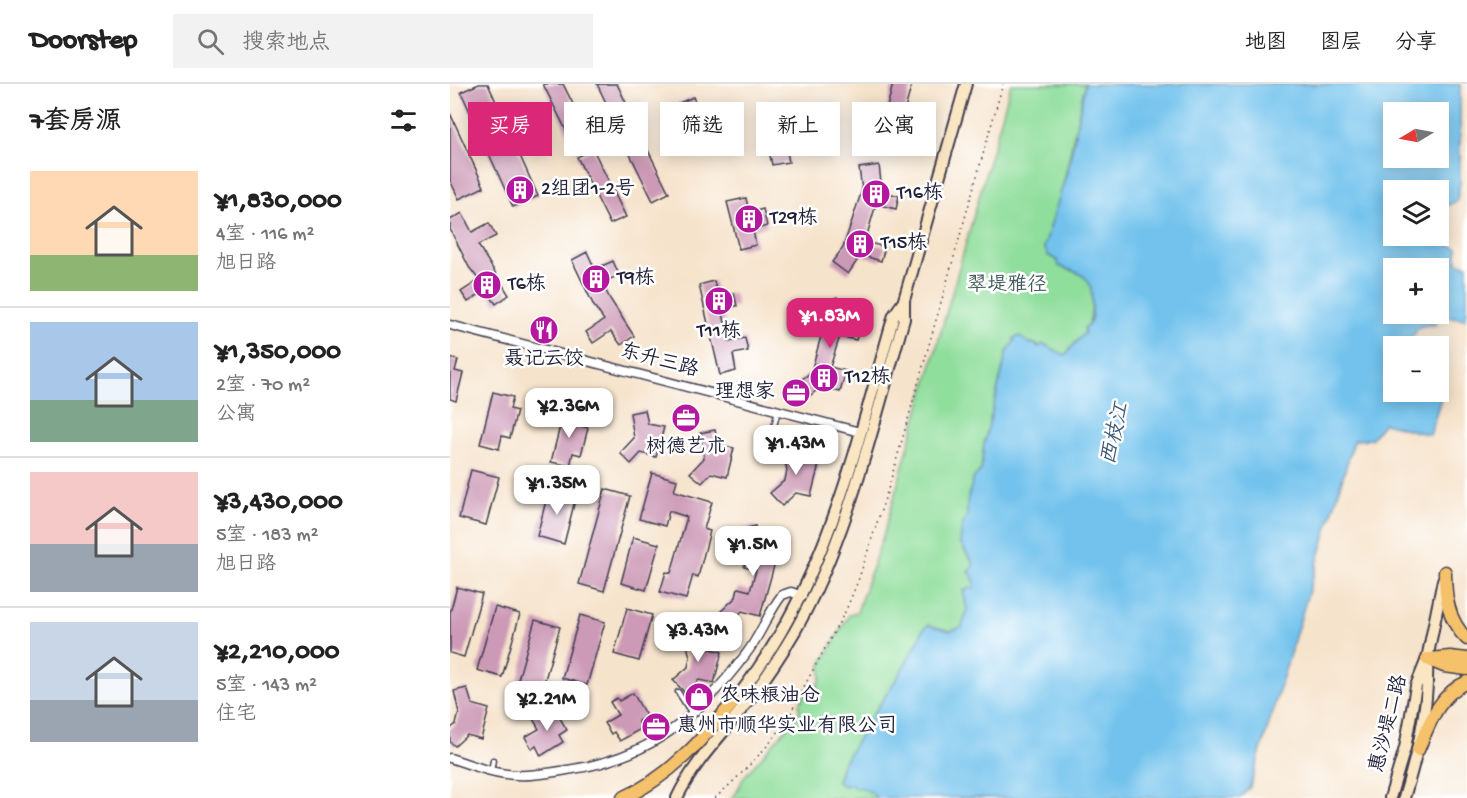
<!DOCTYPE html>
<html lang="zh">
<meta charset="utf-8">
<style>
body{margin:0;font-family:"Gochi Hand","LXGW WenKai TC",sans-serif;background:#f2f2f2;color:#222;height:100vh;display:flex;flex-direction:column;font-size:22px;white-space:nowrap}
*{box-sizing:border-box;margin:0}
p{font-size:20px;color:#767676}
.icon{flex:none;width:33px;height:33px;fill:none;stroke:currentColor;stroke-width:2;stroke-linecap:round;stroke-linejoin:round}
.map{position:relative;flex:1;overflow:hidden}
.side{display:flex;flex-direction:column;background:#fff;width:450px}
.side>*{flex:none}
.top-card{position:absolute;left:18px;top:18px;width:570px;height:54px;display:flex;gap:12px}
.needle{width:39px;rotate:260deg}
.controls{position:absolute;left:933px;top:18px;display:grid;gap:12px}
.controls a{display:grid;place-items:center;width:66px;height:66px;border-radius:0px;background:#fff;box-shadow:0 3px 15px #0003;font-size:30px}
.price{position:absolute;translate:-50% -51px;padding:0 14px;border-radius:12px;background:#fff;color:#222;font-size:20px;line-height:39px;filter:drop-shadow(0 2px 3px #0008)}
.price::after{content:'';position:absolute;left:50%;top:36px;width:18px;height:14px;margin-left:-9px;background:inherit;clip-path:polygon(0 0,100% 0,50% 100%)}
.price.selected{background:#db2777;color:#fff}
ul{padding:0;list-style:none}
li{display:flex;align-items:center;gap:18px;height:150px;padding:0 30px}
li+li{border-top:2px solid #e0e0e0}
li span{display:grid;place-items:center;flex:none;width:168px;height:120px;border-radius:0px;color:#555}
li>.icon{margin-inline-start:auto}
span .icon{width:72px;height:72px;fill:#fffc;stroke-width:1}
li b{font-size:26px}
h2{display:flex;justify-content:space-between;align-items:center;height:72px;padding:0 30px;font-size:26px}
.tag{padding:0 21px;border-radius:0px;background:#fff;box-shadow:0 3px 15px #0003;font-size:21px;line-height:54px}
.tag.selected{background:#db2777;color:#fff}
header{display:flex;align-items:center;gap:36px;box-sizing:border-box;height:84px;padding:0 30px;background:#fff;border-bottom:2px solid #e0e0e0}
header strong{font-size:28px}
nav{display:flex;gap:33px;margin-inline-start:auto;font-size:21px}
.search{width:420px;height:54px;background:#f2f2f2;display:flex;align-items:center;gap:15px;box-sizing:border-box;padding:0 21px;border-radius:0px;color:#767676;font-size:22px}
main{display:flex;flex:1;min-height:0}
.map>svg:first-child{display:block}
.green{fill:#90de9c;stroke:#59806c;stroke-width:1.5}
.water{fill:#72c2ed;stroke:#4a7294;stroke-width:1.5;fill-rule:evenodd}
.building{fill:#cc99b6}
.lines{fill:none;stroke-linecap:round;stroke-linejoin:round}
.service-casing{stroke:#423f51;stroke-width:7}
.minor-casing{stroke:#423f51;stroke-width:11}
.secondary-casing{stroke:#423f51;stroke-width:14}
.primary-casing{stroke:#423f51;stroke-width:15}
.path{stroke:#423f51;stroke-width:1.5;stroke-dasharray:1.5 4.5;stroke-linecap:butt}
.service{stroke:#fff;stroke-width:4}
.minor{stroke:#fff;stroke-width:8}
.secondary{stroke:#fbe6c4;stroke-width:10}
.primary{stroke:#f5c16b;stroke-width:12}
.labels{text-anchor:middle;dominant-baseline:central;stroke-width:5;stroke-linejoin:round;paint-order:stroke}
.poi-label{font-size:20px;fill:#22223b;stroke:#fff;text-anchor:start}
.park-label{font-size:20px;fill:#435a58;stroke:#fff}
.street-label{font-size:20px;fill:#22223b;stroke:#fff}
.water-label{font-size:21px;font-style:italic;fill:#3e5a79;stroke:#fff}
</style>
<header>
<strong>Doorstep</strong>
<div class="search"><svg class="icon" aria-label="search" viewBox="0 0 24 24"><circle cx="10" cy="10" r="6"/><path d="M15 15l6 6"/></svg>搜索地点</div>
<nav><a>地图</a><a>图层</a><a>分享</a></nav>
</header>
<main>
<section class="side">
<h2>7套房源<svg class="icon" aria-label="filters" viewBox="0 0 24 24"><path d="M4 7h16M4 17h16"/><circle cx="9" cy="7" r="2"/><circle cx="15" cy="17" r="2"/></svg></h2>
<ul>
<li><span style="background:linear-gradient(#ffd9b3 70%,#8fb573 0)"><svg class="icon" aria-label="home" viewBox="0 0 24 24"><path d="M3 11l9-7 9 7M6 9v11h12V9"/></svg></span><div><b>¥1,830,000</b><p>4室 · 116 m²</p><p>旭日路</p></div></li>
<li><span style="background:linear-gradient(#a9c7e8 65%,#7fa58c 0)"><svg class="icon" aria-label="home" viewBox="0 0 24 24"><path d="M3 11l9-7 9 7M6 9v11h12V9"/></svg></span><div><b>¥1,350,000</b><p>2室 · 70 m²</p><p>公寓</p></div></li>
<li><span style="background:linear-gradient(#f6c9c9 60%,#9aa5b1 0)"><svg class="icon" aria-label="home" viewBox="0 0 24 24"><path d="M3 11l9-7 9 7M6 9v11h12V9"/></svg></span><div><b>¥3,430,000</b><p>5室 · 183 m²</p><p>旭日路</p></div></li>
<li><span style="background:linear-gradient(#c9d6e8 65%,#9aa5b1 0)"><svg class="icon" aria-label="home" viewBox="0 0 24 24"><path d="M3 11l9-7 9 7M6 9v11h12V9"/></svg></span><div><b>¥2,210,000</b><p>5室 · 143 m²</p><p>住宅</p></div></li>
</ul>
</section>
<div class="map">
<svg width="1017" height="714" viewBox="0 0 1017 714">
<rect width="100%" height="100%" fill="#fff"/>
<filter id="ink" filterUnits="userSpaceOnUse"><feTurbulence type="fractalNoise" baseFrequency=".0167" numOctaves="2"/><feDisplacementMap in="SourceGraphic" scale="12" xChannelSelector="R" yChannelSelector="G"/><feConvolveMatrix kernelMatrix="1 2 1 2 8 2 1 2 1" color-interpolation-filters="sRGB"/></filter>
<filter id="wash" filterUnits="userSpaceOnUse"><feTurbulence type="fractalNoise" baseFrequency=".008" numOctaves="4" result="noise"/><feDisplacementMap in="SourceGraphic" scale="24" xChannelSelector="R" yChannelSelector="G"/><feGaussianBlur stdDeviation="1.35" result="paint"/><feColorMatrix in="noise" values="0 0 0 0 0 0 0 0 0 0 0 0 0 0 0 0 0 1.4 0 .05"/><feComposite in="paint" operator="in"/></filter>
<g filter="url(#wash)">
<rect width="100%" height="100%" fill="#f6e3cb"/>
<path class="green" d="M561,0H635L598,171L607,176L609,182C618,185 632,188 639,196C643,201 642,208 642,214C642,243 635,251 615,271L582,259L564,258L557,268L534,360L531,386L523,395L517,432L512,449L515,467L523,479V483L519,488L522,489L525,500L524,504L517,507H513L517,525L512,543L500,547L478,541L472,547L471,552L446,596L416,641L417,644L414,645L391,683L387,698L395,702L401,700L405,703L409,702L423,709L425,714H281L285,711L294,693L349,630V620L363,598L367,603L371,594V581L399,531L407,528L434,449Z"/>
<path class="water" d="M635,0H1010V99L1007,117L996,122L990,147L997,160L1007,164V179L1017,181V227L1015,235L988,231L985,241C974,241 969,240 964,251L955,255V262H944V308H988L989,305L993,307L980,351L934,339L921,355L905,356L901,366L800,703L790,714H425L423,709L409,703L405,704L402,700L396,702L388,699L387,696L390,693L391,683L414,645L417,644L416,641L446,596L471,552L472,547L478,541L500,547L512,543L517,525L513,506L517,507L518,504H524L525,500L521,489L518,488L523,483V479L510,459L512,442L517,432V418L523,395L531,386L534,360L557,268L564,258V254L569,252L580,260L582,259L589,263L593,260L615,271L635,248L634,244L638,242C643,236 642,227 642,219C642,191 634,191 609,182L607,176L598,171L594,163L619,81ZM944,28H988V74H944ZM944,106H988V152H944ZM944,184H988V230H944Z"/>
<g id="blocks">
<g class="building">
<path d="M29,0H38L88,112L63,123L11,8Z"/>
<path d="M93,0H113L134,42L118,50Z"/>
<path d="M147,0H167L177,21L161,29Z"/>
<path d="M443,0H462L455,25L469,30L464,50L448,45L432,56L420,40L436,27Z"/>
<path d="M243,13L262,55L247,62L227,20Z"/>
<path d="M0,29L34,103L9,115L0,96Z"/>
<path d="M330,30L333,45L347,42L351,59L336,62L339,78L322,81L312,34Z"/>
<path d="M186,42L219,109L203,117L170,50Z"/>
<path d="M143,65L176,133L160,140L127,73Z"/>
<path d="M429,81L432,107L449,112L446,125L426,120L415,158L435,163L431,177L411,171L398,190L382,178L393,164L412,106L409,84Z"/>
<path d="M296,114L299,129L313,125L317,142L303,146L306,161L289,165L277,118Z"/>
<path d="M12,129L22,148L39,139L46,152L28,161L59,211L46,220L36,206L18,218L11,208L29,196L19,183L0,145V136Z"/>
<path d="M137,168L145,185L163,177L169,191L152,199L160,215L184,252L171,261L161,247L143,259L136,248L154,236L144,222L122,176Z"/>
<path d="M264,197L268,212L284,209L287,222L272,225L279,257L295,254L298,267L283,270L286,287L270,291L249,201Z"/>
<path d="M387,213L392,230L412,236L406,256L390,252L380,283L396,287L390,308L371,303L357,314L346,300L361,288L375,238L369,220Z"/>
<path d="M0,274L8,276L5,287L13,289L6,317L0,315Z"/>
<path d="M43,308L63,313L60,325L67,327L60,354L52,352L49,365L30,360Z"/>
<path d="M114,326L133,331L131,342L138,344L131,371L123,369L120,382L101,378Z"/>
<path d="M195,326L198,340L214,343L206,373L191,369L181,380L170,369L184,354L180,329Z"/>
<path d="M265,346L268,360L284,364L277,393L261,389L252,399L240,389L254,374L250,349Z"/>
<path d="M346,358L351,376L369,380L361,412L346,409L332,422L320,409L335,396L337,386L331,363Z"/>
<path d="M21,386L49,393L36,441L9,434Z"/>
<path d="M202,389L227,396L224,407L262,418L254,445L260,447L248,493L243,491L236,515L210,508L216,488L221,489L237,433L219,427L215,442L189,435Z"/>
<path d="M99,405L126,412L114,460L87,452Z"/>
<path d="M155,405L180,412L154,507L129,500Z"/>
<path d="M305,442L310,459L329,464L310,532L292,527L280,541L268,530L286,513L288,504L300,507L306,486L294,483L297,472L291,446Z"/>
<path d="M183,453L209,460L196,506L171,499Z"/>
<path d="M7,503L32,510L14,573L0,569V529Z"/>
<path d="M45,523L70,530L52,593L27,586Z"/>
<path d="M177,524L202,531L189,577L164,570Z"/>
<path d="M130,531L155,538L137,601L112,594Z"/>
<path d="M85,536L110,543L92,606L67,599Z"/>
<path d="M249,546L254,563L272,568L264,599L249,596L235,609L223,596L238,583L240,573L234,550Z"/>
<path d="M17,604L22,620L39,625L31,655L17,651L5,662L0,658V645L6,640L9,629L4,607Z"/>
<path d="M183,609L196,632L188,637L192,644L170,657L164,648L161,650L154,639L168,631L160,618L167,614L169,617Z"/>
<path d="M104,624L117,646L109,651L113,658L91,672L86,662L82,665L75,653L89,645L82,633L88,629L90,632Z"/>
</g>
</g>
</g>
<g filter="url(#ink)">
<use href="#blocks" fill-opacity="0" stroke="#423f51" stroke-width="1.5"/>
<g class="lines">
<g class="service-casing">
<g id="service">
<path d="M322,351L328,326"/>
<path d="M228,608L242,630"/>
<path d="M41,687L43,676"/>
</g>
</g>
<g class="minor-casing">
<g id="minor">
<path d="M0,241L410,348"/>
<path d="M0,674C21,681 44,690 67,691C83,692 100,689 117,686C198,675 248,634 296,570C310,552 318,529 332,511L341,508L352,512"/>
</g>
</g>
<g class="secondary-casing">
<g id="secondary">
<path d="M285,616C377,500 404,369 444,231L454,217"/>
<path d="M227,714C242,682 266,657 288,630C309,604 328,576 345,547C399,451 423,340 454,235V216L516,0"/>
<path d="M940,714L955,664L966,602L977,575L993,496"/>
<path d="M954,714C967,670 979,625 977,579"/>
</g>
</g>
<g class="primary-casing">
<g id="primary">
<path d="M995,488C995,512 998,537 1017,555"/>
<path d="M977,575L994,582L1017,585"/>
<path d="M980,575L1000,573L1017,575"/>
<path d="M968,666C979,640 989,610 1017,598"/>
<path d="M173,714C220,693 253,655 285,616"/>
</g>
</g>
<path class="path" d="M265,714C287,695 338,645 345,619L396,526L408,497L439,402L553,0"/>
<use href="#service" class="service"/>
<use href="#minor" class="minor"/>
<use href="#secondary" class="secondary"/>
<use href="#primary" class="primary"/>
</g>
</g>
<defs>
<g id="building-disc" transform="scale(1.5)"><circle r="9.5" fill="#b5179e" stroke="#fff"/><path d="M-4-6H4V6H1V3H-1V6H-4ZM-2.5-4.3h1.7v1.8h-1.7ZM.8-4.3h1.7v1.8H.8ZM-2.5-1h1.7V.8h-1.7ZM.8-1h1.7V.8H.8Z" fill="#fff"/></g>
<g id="restaurant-disc" transform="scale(1.5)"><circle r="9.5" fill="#b5179e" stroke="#fff"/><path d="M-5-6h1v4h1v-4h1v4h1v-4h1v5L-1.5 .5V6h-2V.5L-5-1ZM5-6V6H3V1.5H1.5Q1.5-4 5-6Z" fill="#fff"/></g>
<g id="office-disc" transform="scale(1.5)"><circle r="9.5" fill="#b5179e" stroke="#fff"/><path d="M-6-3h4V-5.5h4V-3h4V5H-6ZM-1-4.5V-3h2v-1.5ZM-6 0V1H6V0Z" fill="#fff"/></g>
<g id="shop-disc" transform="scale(1.5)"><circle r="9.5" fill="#b5179e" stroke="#fff"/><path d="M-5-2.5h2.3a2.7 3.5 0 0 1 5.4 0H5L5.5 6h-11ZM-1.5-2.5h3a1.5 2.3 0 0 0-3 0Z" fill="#fff"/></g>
</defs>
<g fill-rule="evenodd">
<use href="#building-disc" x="70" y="106"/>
<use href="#building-disc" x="426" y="110"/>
<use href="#building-disc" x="299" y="135"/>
<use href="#building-disc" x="410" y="160"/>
<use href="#building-disc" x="146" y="195"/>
<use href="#building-disc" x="37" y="201"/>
<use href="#building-disc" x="269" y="217"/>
<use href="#restaurant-disc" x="94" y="246"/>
<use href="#building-disc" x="374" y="294"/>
<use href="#office-disc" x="346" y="309"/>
<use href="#office-disc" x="236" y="334"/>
<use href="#shop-disc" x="249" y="613"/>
<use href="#office-disc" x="206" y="643"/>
</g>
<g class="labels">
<g class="poi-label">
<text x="91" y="106">2组团1-2号</text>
<text x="447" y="110">T16栋</text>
<text x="320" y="135">T29栋</text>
<text x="431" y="160">T15栋</text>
<text x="167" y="195">T9栋</text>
<text x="58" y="201">T6栋</text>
<text x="269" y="248" text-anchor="middle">T11栋</text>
<text x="94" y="276" text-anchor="middle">聂记云饺</text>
<text x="395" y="294">T12栋</text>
<text x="325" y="309" text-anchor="end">理想家</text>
<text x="236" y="364" text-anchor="middle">树德艺术</text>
<text x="270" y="613">农味粮油仓</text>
<text x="227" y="643">惠州市顺华实业有限公司</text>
</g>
<g class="park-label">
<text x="557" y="202">翠堤雅径</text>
</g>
<g class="street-label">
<text transform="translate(209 278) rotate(15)">东升三路</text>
<text transform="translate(940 640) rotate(-76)">惠沙堤二路</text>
</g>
<g class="water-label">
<text transform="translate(667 350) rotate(-77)">西枝江</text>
</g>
</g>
</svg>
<div class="controls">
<a><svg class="needle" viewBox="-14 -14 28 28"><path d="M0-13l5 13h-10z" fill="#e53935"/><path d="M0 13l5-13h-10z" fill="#767676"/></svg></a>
<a><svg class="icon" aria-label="layers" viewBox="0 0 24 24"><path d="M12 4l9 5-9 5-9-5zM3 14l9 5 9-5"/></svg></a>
<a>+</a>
<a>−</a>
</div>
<b class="price selected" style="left:380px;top:265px">¥1.83M</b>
<b class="price" style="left:119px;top:355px">¥2.36M</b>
<b class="price" style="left:346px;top:392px">¥1.43M</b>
<b class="price" style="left:107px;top:432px">¥1.35M</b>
<b class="price" style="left:303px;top:493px">¥1.5M</b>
<b class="price" style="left:248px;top:579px">¥3.43M</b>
<b class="price" style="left:97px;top:648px">¥2.21M</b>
<div class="top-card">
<a class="tag selected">买房</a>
<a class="tag">租房</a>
<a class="tag">筛选</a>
<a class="tag">新上</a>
<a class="tag">公寓</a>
</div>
</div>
</main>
